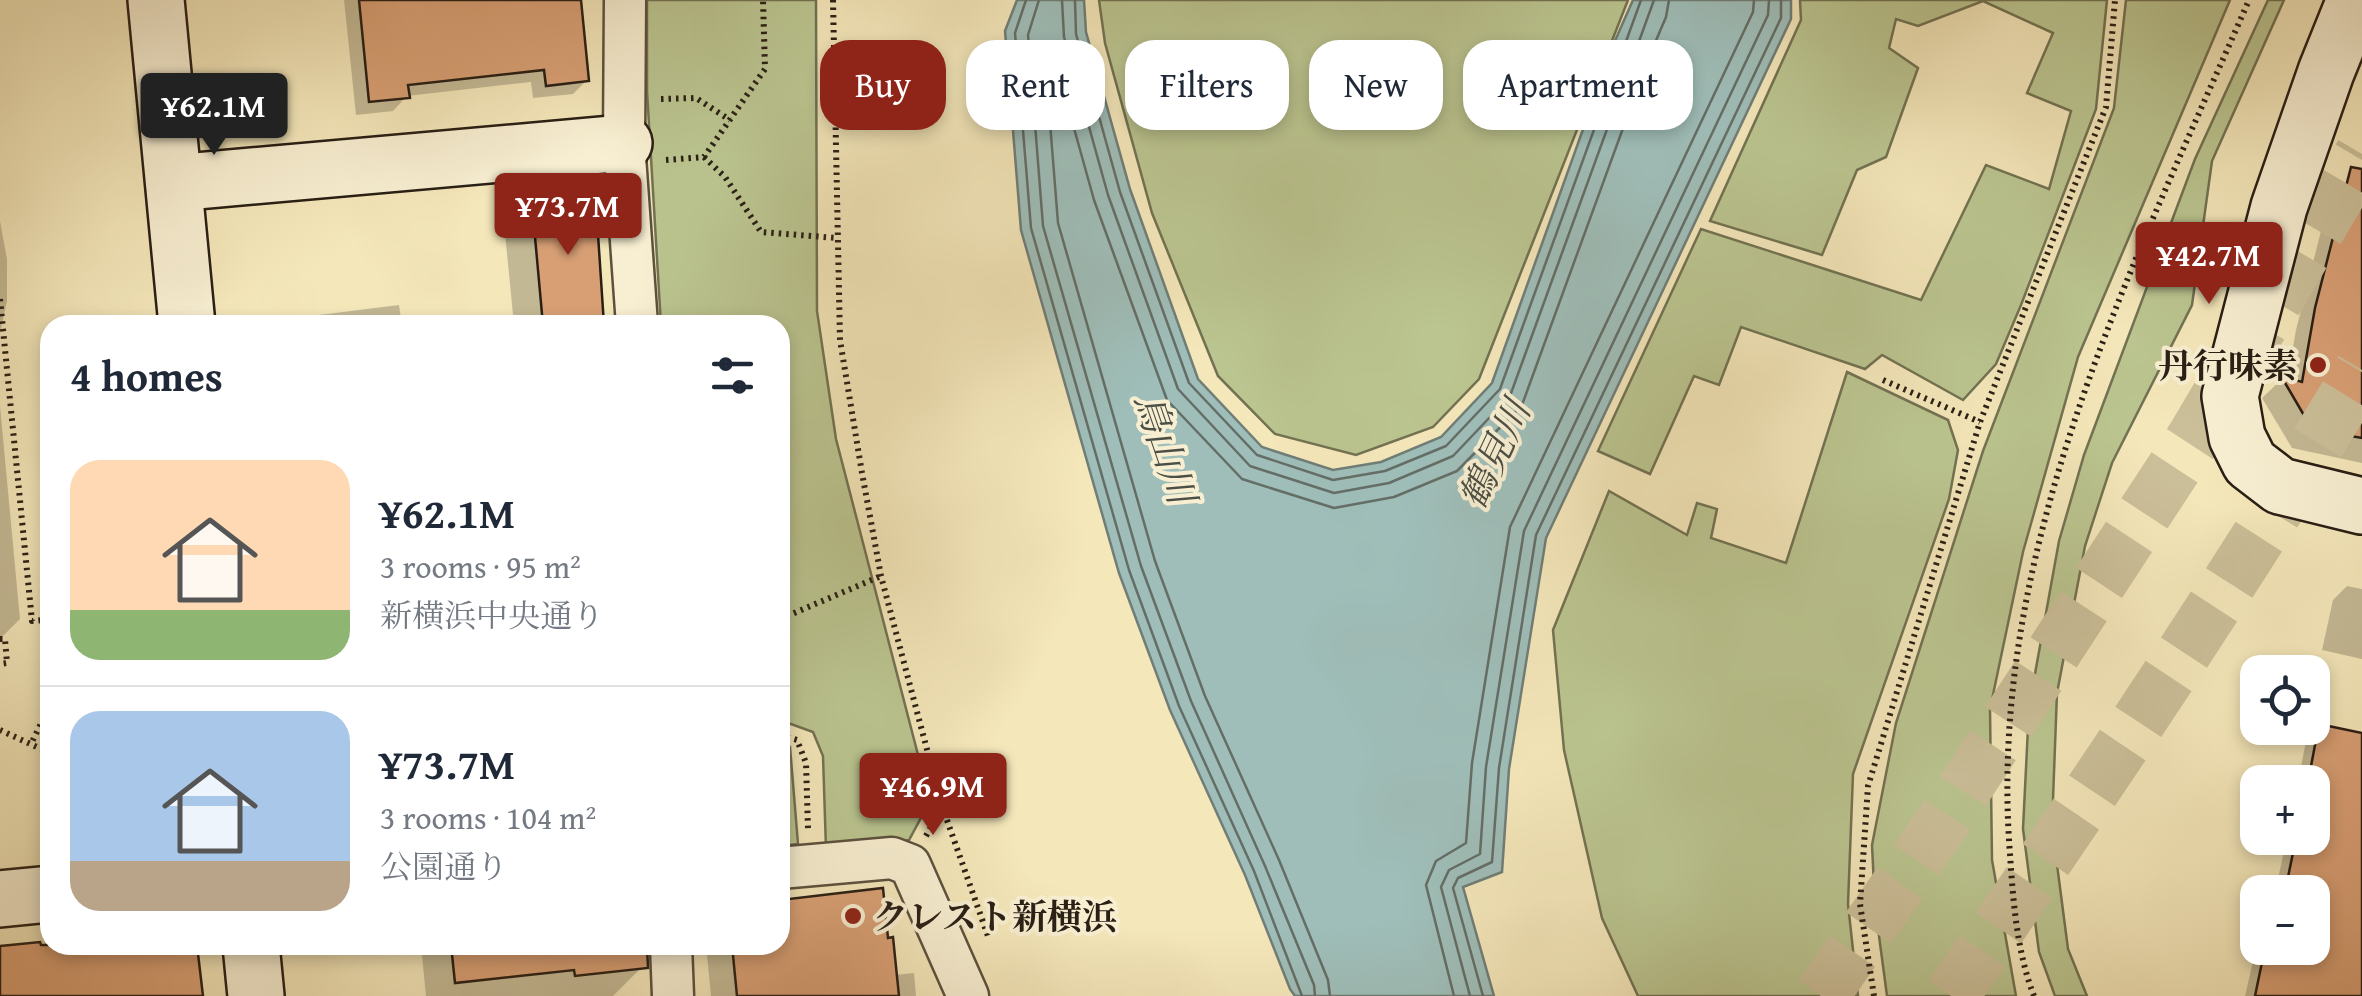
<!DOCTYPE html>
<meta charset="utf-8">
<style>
body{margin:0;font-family:"Gentium Book Plus","Noto Serif JP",serif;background:#f6f6f7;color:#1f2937;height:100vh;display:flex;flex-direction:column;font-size:38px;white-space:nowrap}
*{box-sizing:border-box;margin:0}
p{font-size:32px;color:#747a83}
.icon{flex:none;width:55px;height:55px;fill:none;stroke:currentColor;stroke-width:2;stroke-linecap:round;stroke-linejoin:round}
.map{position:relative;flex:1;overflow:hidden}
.details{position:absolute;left:40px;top:315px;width:750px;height:640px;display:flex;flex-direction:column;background:#fff;border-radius:30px;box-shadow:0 5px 15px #0003}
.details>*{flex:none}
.hud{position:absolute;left:820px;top:40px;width:950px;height:90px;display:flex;gap:20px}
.buttons{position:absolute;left:2240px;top:655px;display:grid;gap:20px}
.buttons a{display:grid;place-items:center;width:90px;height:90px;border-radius:20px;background:#fff;box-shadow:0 5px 15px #0003;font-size:50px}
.price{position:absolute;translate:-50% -85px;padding:0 22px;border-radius:10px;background:#8f2418;color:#fff;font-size:32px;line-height:65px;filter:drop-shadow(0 2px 5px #0008)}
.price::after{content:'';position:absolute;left:50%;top:60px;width:30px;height:22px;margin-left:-15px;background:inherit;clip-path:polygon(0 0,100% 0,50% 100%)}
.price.active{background:#222;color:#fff}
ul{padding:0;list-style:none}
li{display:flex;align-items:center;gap:30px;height:250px;padding:0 30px}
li+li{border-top:2px solid #e0e1e3}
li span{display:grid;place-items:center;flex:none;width:280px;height:200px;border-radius:30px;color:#555}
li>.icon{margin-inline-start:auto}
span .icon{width:120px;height:120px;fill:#fffc;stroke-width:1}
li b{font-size:42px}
h2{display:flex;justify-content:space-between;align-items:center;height:120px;padding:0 30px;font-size:42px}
.chip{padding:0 35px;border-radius:30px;background:#fff;box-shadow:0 5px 15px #0003;font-size:35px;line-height:90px}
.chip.active{background:#8f2418;color:#fff}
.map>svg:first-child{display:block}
.green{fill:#bbc590;stroke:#727252;stroke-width:2.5}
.water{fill:#9fbeb9;stroke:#707e77;stroke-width:2.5}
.shadow{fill:#0003}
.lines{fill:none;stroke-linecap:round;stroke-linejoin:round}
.shore{stroke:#646e67;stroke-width:2.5}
.building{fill:#d89f74;stroke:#291f15;stroke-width:2.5}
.highway-tunnel{stroke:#cbbf99;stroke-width:55;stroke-dasharray:55 28;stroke-linecap:butt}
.street-casing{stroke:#5c513e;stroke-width:45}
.secondary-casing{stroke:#291f15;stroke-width:60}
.path{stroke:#291f15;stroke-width:6;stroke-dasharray:2.5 5;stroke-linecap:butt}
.street{stroke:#f8efd2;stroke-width:40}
.secondary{stroke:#f8efd2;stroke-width:55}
.poi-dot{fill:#8f2418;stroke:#f8efd2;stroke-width:4}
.labels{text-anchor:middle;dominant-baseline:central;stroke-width:8;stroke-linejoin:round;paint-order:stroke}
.poi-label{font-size:35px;font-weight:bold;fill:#291f15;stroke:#f8efd2;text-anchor:end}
.water-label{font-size:38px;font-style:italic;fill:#4c4f46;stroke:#f8efd2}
</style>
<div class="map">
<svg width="2362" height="996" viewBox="0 0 2362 996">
<rect width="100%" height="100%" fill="#f4e7ba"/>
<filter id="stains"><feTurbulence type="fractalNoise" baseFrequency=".002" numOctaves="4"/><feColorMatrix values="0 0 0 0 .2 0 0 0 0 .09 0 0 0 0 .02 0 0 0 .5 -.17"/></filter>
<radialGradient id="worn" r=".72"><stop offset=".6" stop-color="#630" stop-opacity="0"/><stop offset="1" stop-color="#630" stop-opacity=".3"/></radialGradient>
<g class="green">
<path d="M647,0H816L817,311L836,439L930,801L909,840L826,849L823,756L813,732L780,720V325H661L647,91Z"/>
<path d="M1099,0H1628L1479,379L1433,427L1356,455L1275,434L1218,376L1152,213L1105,43Z"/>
<path d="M1800,0H2107L2096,109L2021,305L1996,364L1963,400L1882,355L1865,369L1741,327L1719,385L1694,376L1650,474L1598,451L1701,229L1921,300L1986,165L2049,189L2071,111L2027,93L2053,33L1983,1L1918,26L1896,19L1889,48L1918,68L1886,157L1857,170L1822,255L1710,221L1801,20Z"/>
<path d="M2126,0H2230L2078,357L2023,552L1990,709L1992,860L2016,996H1887L1875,906L1872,845L1896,723L1983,451L2114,108Z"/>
<path d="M2268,0H2284L2212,161L2192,305L2112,463L2085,546L2057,693L2052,826L2068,949L2087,996H2055L2039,952L2023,829L2029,707L2059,541L2084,455L2195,159Z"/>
<path d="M1847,372L1948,420L1958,450L1949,499L1853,774L1848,904L1858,996H1638L1602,918L1564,750L1553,630L1609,491L1687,535L1697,503L1717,509L1711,538L1786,563Z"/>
<path d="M780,739L790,747L798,844L780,846Z"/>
</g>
<path class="water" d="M1017,0H1084L1086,32L1130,189L1198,379L1262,447L1333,470L1381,462L1441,437L1492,383L1614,43L1633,0H1791V19L1546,538L1509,769L1502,872L1463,887L1494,996H1295L1290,989L1245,875L1170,710L1119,573L1021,230L1005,31Z"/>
<g class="shadow">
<path d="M344,0H578L587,80L573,94L533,98L531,82L407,96L393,111L356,115Z"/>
<path d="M2347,191L2362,195V463L2292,448L2262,398L2282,379L2287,380L2296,330L2326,211Z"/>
<path d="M532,195L601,325H514L504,223Z"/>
<path d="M0,221L7,259V301L0,333Z"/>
<path d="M399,305L402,325H252L254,323Z"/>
<path d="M0,406L20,619L0,639Z"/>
<path d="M2347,586L2362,589V659L2322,650L2333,600Z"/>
<path d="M2320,727L2362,735V996H2245L2258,940V948H2312V892H2275L2287,838H2312V782H2298L2306,741Z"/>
<path d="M780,902L886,941L894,975L914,973L916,996H711L706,945H780Z"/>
<path d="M421,945H639L641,968L613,996H426Z"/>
</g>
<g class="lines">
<g class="shore">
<path d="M1026,0L1015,33L1031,228L1129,570L1179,706L1254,871L1302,996"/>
<path d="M1039,0L1028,35L1043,226L1141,566L1191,701L1265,866L1314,985L1315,996"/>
<path d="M1062,0L1064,37L1108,195L1178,389L1250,466L1334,493L1389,483L1453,456L1510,396L1654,0"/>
<path d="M1075,0L1076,34L1120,192L1189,383L1257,455L1333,480L1385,471L1446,446L1500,389L1641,0"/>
<path d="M1330,996L1328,980L1279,860L1205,696L1155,561L1058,223L1045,60L1049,57L1055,60L1094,200L1167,400L1242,479L1334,508L1394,497L1457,471L1522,405L1649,57L1666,17L1669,0"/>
<path d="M1454,996L1426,885L1436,861L1466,843L1472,763L1510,527L1753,12L1754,0"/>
<path d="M1470,996L1441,887L1449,870L1480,854L1486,767L1524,531L1768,15L1769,0"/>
<path d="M1483,996L1453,888L1458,878L1492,862L1499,768L1536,535L1781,18V0"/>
</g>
</g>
<g class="building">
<path d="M359,0H581L589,81L546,86L544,70L408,85L410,98L369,102Z"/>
<path d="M2351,167L2362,169V438L2312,429L2281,376L2302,382L2315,308Z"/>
<path d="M577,187L596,204L604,325H543L531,193Z"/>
<path d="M2319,724L2362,733V996H2255L2265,948H2312V892L2286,887L2296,838H2312V782H2308Z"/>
<path d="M883,888L888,938L893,937L899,996H737L732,945H780V900Z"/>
<path d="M40,942L41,945H197L203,996H0V946Z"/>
<path d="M451,945H647L648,968L575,976L574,970L455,983Z"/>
</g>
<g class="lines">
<g class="highway-tunnel">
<path d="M1821,996L1942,823L2195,436L2362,154"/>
<path d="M1951,996C2094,791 2233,584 2362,370"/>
</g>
<g class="street-casing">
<g id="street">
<path d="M625,0L624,143L637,325"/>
<path d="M780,868L892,858L910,865L968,996"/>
<path d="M671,945L673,996"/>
</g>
</g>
<g class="secondary-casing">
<g id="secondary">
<path d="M156,0L187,325"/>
<path d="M2355,0L2326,72L2279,207L2230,396L2237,437L2250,463L2280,486L2362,506"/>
<path d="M174,183L624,143"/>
<path d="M0,899L50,894"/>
<path d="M251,945L256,996"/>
</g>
</g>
<g class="path">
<path d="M833,0L840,340L862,473L881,576L942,806L989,939"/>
<path d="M661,99L696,98L730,120"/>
<path d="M704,157L725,177L761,232L837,238"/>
<path d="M666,160L704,157L765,69L763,0"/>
<path d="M0,299L32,621L44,620L49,707L31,744"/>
<path d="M1883,380L1980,422"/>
<path d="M780,619L881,576"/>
<path d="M0,639H5L7,663L0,664"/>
<path d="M0,730L50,753"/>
<path d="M780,735L797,740L806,763L808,829"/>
<path d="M926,836L942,807"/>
<path d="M1874,996L1860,904L1868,786L1980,422L2106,107L2115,0"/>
<path d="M2034,996C2017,953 2013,900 2010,854C1986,552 2132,269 2249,0"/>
</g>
<use href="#street" class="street"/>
<use href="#secondary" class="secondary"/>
</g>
<g class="poi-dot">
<circle cx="2318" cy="365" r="10"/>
<circle cx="853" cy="916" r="10"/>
</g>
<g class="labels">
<g class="poi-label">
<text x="2298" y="365">丹行味素</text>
<text x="873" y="916" text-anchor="start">クレスト新横浜</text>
</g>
<g class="water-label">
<text transform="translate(1166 448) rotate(71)">鳥山川</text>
<text transform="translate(1494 454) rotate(-65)">鶴見川</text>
</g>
</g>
<rect width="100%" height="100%" filter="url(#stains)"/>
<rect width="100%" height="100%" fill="url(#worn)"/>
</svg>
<div class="buttons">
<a><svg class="icon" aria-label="locate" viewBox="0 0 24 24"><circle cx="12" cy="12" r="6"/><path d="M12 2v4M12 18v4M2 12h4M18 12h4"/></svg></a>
<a>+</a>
<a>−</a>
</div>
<b class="price active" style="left:214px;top:158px">¥62.1M</b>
<b class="price" style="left:568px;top:258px">¥73.7M</b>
<b class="price" style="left:2209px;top:307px">¥42.7M</b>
<b class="price" style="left:933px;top:838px">¥46.9M</b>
<div class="hud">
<a class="chip active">Buy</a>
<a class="chip">Rent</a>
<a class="chip">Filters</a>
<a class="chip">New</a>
<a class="chip">Apartment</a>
</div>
<section class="details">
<h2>4 homes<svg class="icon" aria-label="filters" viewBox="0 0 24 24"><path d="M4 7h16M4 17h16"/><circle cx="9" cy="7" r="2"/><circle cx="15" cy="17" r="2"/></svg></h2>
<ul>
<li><span style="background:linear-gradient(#ffd9b3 75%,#8fb573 0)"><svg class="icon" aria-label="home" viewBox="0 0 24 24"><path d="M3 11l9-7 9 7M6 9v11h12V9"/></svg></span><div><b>¥62.1M</b><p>3 rooms · 95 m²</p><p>新横浜中央通り</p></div></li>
<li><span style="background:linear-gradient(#a9c7e8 75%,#b9a48a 0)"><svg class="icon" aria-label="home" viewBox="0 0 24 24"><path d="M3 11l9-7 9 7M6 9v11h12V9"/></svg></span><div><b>¥73.7M</b><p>3 rooms · 104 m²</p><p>公園通り</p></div></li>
</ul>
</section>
</div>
